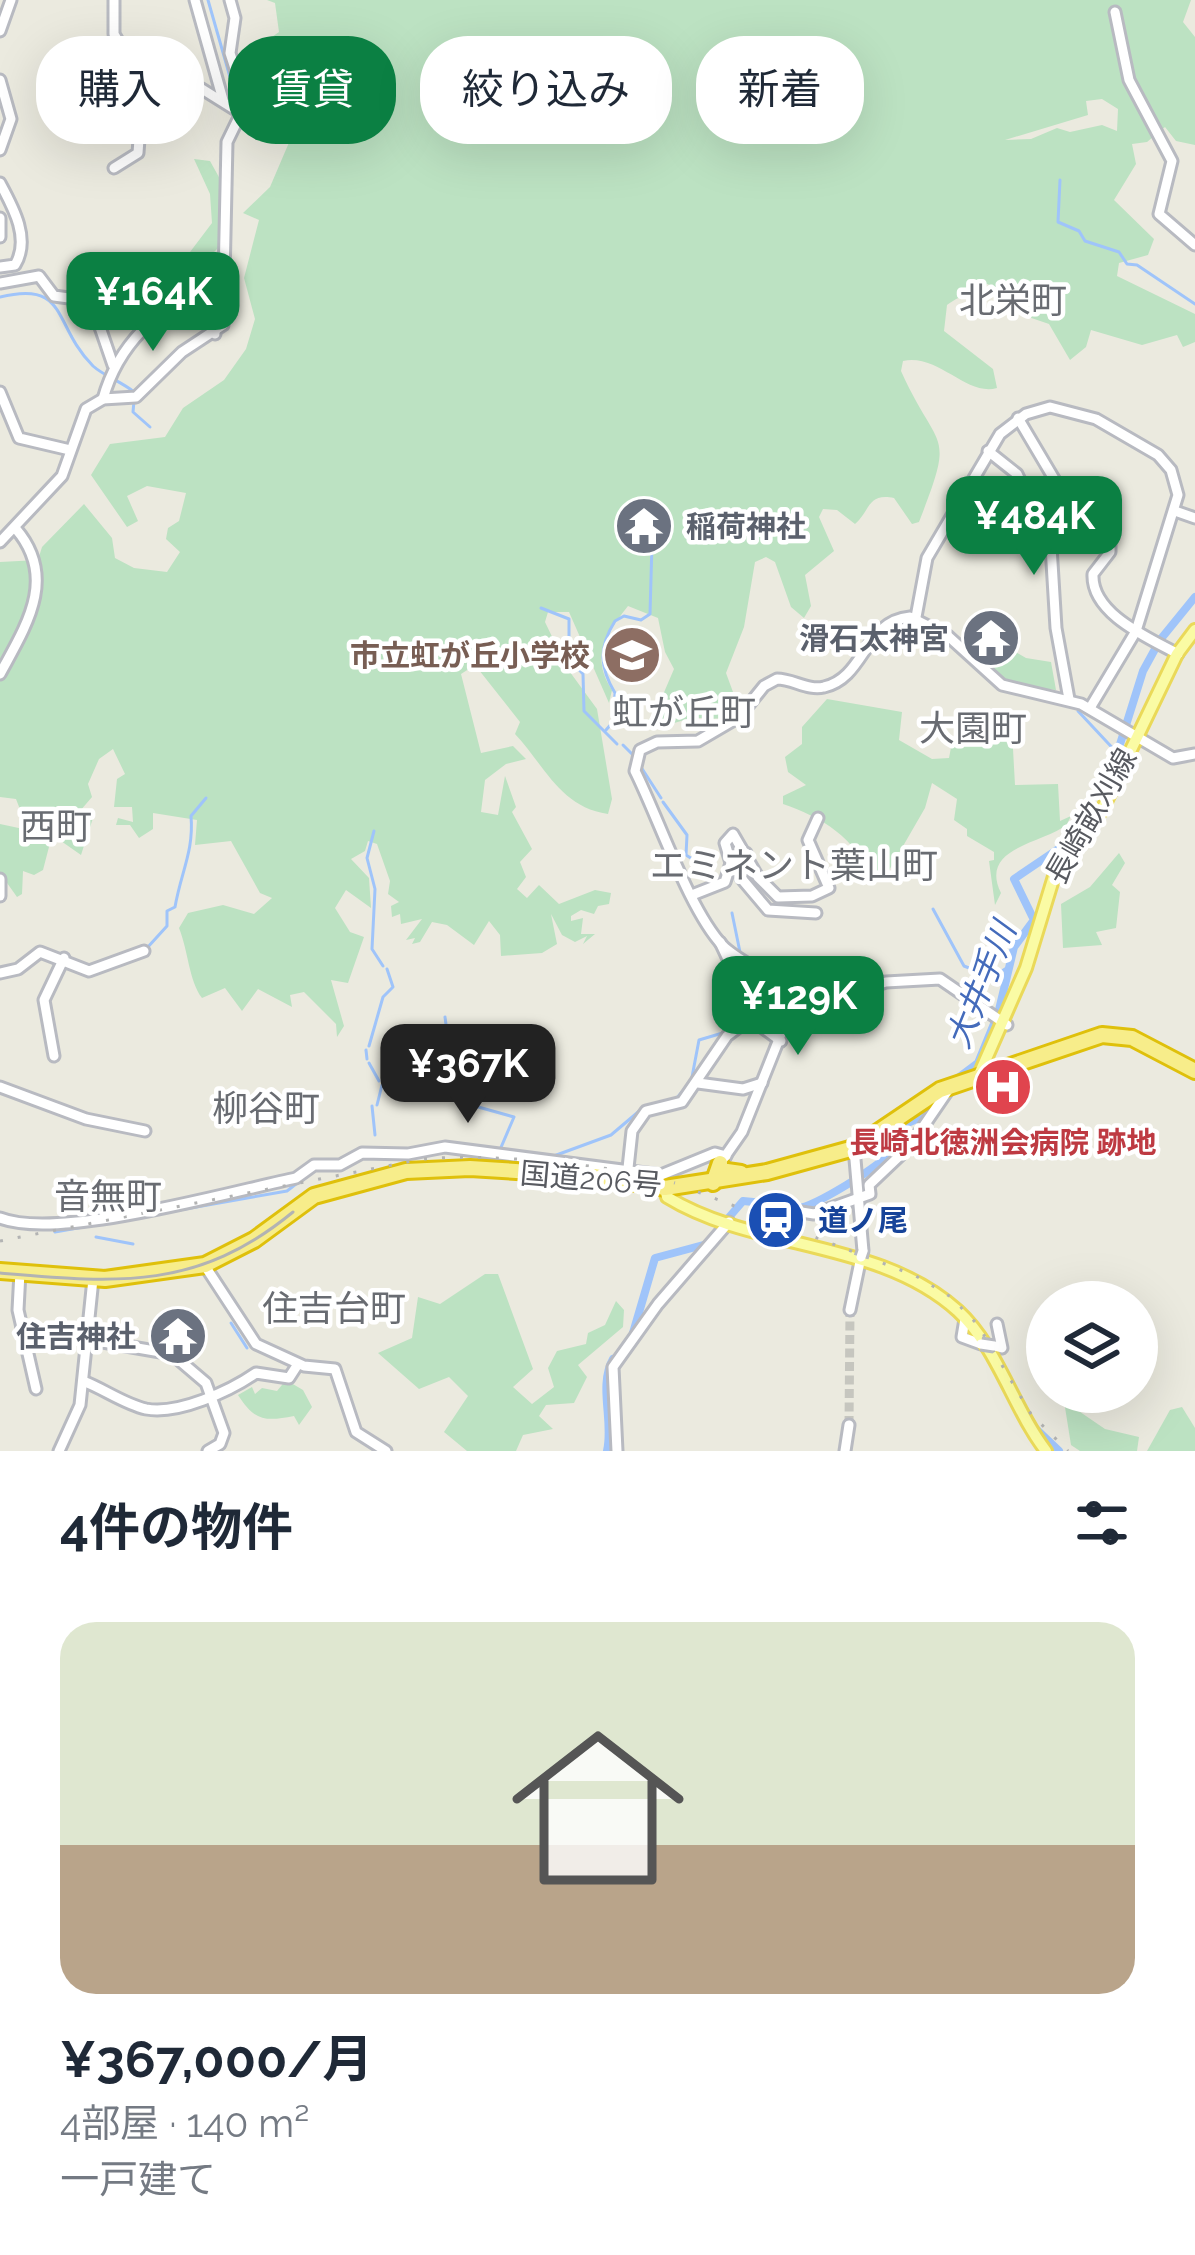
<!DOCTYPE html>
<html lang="ja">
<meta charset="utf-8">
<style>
body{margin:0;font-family:Raleway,"Noto Sans JP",sans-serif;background:#f6f6f7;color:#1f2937;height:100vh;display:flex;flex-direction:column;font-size:45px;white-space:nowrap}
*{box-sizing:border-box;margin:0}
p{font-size:39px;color:#747a83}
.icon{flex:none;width:66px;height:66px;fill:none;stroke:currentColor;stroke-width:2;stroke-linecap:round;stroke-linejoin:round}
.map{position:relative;height:1451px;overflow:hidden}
.side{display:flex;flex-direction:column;background:#fff;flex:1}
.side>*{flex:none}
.hud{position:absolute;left:36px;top:36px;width:1125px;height:108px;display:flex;gap:24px}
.buttons{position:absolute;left:1026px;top:1281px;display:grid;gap:24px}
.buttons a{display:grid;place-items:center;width:132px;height:132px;border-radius:50%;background:#fff;box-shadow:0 12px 48px #0002;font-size:60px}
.price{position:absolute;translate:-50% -102px;padding:0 27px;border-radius:24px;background:#0b8043;color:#fff;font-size:39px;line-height:78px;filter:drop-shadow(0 3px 6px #0008)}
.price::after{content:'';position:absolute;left:50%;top:72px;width:36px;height:27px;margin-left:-18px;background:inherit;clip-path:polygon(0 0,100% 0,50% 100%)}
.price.on{background:#222;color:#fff}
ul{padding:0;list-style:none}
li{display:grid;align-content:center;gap:24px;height:636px;padding:0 60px}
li+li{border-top:3px solid #e0e1e3}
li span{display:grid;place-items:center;height:372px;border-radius:36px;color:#555}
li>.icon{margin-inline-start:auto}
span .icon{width:216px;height:216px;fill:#fffc;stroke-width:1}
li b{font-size:51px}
h2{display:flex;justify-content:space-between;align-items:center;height:144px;padding:0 60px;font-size:51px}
.pill{padding:0 42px;border-radius:48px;background:#fff;box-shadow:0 12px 48px #0002;font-size:42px;line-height:108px}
.pill.on{background:#0b8043;color:#fff}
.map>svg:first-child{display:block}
.green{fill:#bce2c2;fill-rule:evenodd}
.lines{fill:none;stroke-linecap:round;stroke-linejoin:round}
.stream{stroke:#9fc4fa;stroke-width:3}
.river{stroke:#9fc4fa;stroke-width:8}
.secondary-tunnel{stroke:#c6c6bf;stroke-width:9;stroke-dasharray:9 4.5;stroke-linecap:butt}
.secondary-casing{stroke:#b8bac1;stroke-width:15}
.primary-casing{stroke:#ead959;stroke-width:16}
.highway-casing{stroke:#dfc00b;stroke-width:20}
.secondary{stroke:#fff;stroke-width:9}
.primary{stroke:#fafba4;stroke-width:10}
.highway{stroke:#f7ed8a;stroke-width:14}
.tram{stroke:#b2b3b3;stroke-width:3}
.rail{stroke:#b2b3b3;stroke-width:3;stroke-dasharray:3 15;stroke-linecap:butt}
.secondary-bridge-casing{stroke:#b8bac1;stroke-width:15;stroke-linecap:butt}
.secondary-bridge{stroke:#fff;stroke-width:9}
.labels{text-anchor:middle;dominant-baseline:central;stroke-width:9;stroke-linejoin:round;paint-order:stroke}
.worship-label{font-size:30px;font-weight:bold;fill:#5b616d;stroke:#fff;text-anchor:end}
.education-label{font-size:30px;font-weight:bold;fill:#785e54;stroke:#fff;text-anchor:end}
.street-label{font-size:30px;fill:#585a60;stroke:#fff}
.health-label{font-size:30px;font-weight:bold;fill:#be3a42;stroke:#fff}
.transit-label{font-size:30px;font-weight:bold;fill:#164399;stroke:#fff;text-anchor:start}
.water-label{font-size:33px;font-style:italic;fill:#446bbb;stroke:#fff}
.quarter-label{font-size:36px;fill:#696c72;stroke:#fff}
</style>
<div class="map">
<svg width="1195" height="1451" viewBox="0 0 1195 1451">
<rect width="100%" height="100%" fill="#ebeadf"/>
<g class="green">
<path d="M267,0H1191L1183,22L1195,37V145L1176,141L1165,127L1147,142L1132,144L1136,164L1114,200L1154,239L1148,255L1119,263L1117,276L1195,314V342L1183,347L1177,335L1142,345L1091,330L1086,347L1070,360L1049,324L1014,312L988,284C984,284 953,300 947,305L944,331L993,369L997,388C967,397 938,353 903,361L901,371C939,455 956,427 919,522L912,524L894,498C867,493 871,510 855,524L837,510L823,509L819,517L834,551L805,575L811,606L804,618L791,607L775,562L766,557L755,562L744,627L726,673L733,692L748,696C720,733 711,711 681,721C667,725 658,730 644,730L645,722L664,710L662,697L674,669L665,652L658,618L628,606C606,634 590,656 612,690L609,703L569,612H548L545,622L567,668L597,709L612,799L608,814C560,807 545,766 515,734L520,722L475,665L461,674L481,753L513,746L526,759L506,764L485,780L481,812L498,815L505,776L516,807L512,812L532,849L520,862L526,877L517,889L527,898L539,885L559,904L595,890L611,893L609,904L598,906L594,914L581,910L571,916V921L583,918L581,934H595L583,944L587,936L575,942L562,935L551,914L557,944L542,953L501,956L500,935L489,921L474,945L447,925L432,922L420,942L412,944L415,938L406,940L422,919L401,924L400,914L392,917L391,906L399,902L388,894L390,881L377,844L368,841L365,851L351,859L369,878L371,908L346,890L335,908L350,932L364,937L348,983L331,980L344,1026L337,1037L336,1024L304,992L290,995L292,1007L258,989L242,1011L225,988L202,998C189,981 188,950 179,928L188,913L223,905L254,914L272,898L260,893L231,841L195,845L197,820L153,813V829L139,838L130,825H116L118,818L133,822L132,807H114L117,779L125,774L113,749L99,759L88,784L92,797L80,811L93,818L81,855L61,841L50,843L43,870L34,875L23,871L22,894L17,897L0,873V824L28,830L16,799L0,797V562L38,560L42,547L84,504L112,538L115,558L134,568L167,572L180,552L166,539L168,528L179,521L186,493L147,486L127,496L138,521L127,527L91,475L110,444L165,437L183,408L224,380L246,349L255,319L244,278L259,220L243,213L270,187L311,91L267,49L260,52L246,79L259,46L279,32L275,3ZM1102,99L1118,109L1117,131L1102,125L1070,132L1057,128L1031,139L1005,140L1088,115L1086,101Z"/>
<path d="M194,159L210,161L220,179L221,245L188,278L150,288L141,281L146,265L187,256L212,223L210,194Z"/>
<path d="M991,638L1026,658L1051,662L1056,690L1006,686L987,667L983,645Z"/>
<path d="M827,699L902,712L899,740L932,759L949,758L952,742L965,735L969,723L1012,731L1015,785L1058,784L1060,821L1071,816L1067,824C1045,844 978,846 1001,893L995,905L989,861L994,860V852L967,836V829L954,820L957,799L932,783L925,808L884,879L870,878C857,838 821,817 783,804V796L806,785L788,772L785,757L802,744V727Z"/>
<path d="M1119,853L1125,863L1112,885L1120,892L1116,928L1096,932L1102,945L1063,948L1061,904L1090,887Z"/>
<path d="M485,1274H498L533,1369L513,1387L532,1404L554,1387L548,1368L557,1351L586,1344L588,1333L605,1325L616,1301L624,1310L623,1327L578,1365L587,1377L574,1403L546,1405L539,1416L553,1429L523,1435L516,1451H467L444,1432L468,1396L449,1377L419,1389L378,1353L412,1338L418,1297L440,1304Z"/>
<path d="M286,1380L303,1390L312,1407L299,1425L294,1416C264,1422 254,1420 238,1395L252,1387L255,1394L262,1388L277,1391Z"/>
<path d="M1064,1401L1105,1429L1139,1437L1137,1451H1080L1071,1445Z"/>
<path d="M1182,1407L1195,1428V1451H1147L1170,1410Z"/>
</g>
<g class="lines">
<g class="stream">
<path d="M208,0L238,105"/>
<path d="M1060,180L1058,222L1079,231L1085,241L1119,252L1127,264L1137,265L1195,304"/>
<path d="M0,297C69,280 52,325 93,366C104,376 122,382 134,392"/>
<path d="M134,401L133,412L150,427"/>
<path d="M541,608L569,619V659L583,674L584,711L617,744"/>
<path d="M1078,711L1120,756"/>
<path d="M606,730L613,722L615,693C600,668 598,648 615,621L624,616L641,620L650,614L652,543"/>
<path d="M623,745L634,756"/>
<path d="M639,764L661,798"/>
<path d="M663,802L687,835L686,855L708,869"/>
<path d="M374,831L367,858L375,889L372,949L383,966"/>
<path d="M933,909L964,966L992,977L1010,966"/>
<path d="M732,913L741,957"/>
<path d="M147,948L167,926V911L175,907C181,872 194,851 191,816L206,798"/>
<path d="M747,989L749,970"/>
<path d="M445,1017L447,1032"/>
<path d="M445,1036L462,1062"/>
<path d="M369,1046L383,997L393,987L387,969"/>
<path d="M366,1050L367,1059"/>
<path d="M467,1060L461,1084L464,1103L514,1117L499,1152"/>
<path d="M369,1063L379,1081"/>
<path d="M692,1077L699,1040L726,1032L739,994"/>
<path d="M675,1100L688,1085"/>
<path d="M377,1105L382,1085"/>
<path d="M372,1106L375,1135"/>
<path d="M551,1157L611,1135L644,1107"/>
<path d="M30,1228H52"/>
<path d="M55,1232L287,1191L296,1184"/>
<path d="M96,1237L133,1244"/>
<path d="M231,1323L247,1348"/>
</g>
<g class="river">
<path d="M1106,789L1143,671L1160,640L1195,597"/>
<path d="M946,1087L978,1063L998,1014L1014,947L1034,920L1014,879L1076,837"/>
<path d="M797,1208C813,1208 882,1165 891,1152C897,1144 896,1133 903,1125L928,1114"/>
<path d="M724,1223L743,1201L776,1204"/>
<path d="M633,1333L655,1258L707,1244"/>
<path d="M1037,1430L1059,1451"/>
<path d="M607,1451C614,1421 598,1386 613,1359"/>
</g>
<path class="secondary-tunnel" d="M849,1425L850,1310"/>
<g class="secondary-casing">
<g id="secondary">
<path d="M195,0L223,100"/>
<path d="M1115,12L1129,80L1172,161L1159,214L1195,245"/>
<path d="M0,31L11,0"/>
<path d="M0,80L11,119L0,150"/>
<path d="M143,84L202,89L242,114"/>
<path d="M114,168L138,153L143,84L114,34V0"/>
<path d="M0,183C13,207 31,239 15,265L0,267"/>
<path d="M0,218V237"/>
<path d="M0,283L39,276L54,296L91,301L113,365"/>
<path d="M94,309L156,317"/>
<path d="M0,392L19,438L70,450"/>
<path d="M103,399C116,351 158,299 212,294L215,334"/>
<path d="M1018,418L1079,521L1110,541V552L1093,574C1091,614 1149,638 1178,654"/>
<path d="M988,451L1017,474L1051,546L1056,628L1069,699"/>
<path d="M1175,511L1195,518"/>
<path d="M0,542L62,476L86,409L103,399L136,397L182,352L223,325L227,142L246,103L230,53L235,18L230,0"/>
<path d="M916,617L927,558L1000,434L1026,414L1050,407L1096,419L1158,455L1171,470L1178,495L1136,631L1090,708"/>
<path d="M0,674C26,626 58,578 16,529"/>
<path d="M746,853L741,878L768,910L816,913"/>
<path d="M0,879V896"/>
<path d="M692,895L725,882L731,863L725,843L733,834L758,877L778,897L812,896L829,888L808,840L818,818"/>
<path d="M720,942L759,1025L781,1041"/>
<path d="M0,973L18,969L40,952L89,971L144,951"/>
<path d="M793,1011L886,982L940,979L1007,1025"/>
<path d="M54,1056L44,1000L64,958"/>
<path d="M698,1083L743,1089L762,1083"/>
<path d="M0,1087L86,1119L145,1131"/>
<path d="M854,1148L863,1251"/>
<path d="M719,1165L742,1132L793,1004C784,977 743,966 723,946C689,910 659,819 635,771L640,750L657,742L698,741L739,717L764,686L777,679C793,679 808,691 824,687C865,678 864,621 910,617L948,636L1002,685L1081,704L1173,758L1195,754"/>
<path d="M628,1168L632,1131L646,1111L682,1102L727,1036L756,1014"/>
<path d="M770,1207L814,1214L870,1194L869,1185L910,1146L951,1086"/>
<path d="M0,1218C58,1241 229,1192 296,1178L314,1165H340L362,1153L408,1154L445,1147L661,1175L715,1153L726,1156"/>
<path d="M207,1269L256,1344L304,1366L335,1369L356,1432L386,1451"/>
<path d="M20,1272L18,1310L36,1389"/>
<path d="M850,1310L861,1257"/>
<path d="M965,1319L962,1337L981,1344"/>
<path d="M22,1328L172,1354L206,1383L224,1433L220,1444L208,1451"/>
<path d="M994,1346L1002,1348L997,1324"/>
<path d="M83,1381C104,1389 124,1404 146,1409C178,1415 230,1391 256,1373L289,1378L298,1364"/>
<path d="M59,1451L80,1405L93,1279"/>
<path d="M617,1451L613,1367L658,1304L729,1222"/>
<path d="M845,1451L849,1425"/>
</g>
</g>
<g class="primary-casing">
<g id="primary">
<path d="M978,1077L1026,968L1055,873L1102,810L1177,654L1195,630"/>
<path d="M665,1188L667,1197C755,1251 879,1239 958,1311C998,1348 1013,1408 1046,1451"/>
</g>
</g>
<g class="highway-casing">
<g id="highway">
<path d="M713,1183L720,1163V1170L741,1173"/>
<path d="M0,1271L105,1279L205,1265L254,1240L314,1196L406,1171L470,1168L594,1176L665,1188L767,1172L854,1148L940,1090L1102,1035L1132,1038L1195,1071"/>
</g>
</g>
<use href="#secondary" class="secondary"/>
<use href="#primary" class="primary"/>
<use href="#highway" class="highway"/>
<path class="tram" d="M0,1273C117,1283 197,1291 293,1212"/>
<g class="rail">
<path d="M698,1192L916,1276L951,1297L978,1325L1031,1414L1068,1451"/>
<path d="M0,1241L423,1159C489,1153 611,1164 675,1183"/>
</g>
<g class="secondary-bridge-casing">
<g id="secondary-bridge">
<path d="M861,1257L863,1251"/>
<path d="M981,1344L994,1346"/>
</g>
</g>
<use href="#secondary-bridge" class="secondary-bridge"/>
</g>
<defs>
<g id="temple-disc" transform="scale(3)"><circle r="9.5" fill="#6b7280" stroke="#fff"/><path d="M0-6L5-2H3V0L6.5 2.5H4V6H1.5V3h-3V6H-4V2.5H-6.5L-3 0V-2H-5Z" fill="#fff"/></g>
<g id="school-disc" transform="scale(3)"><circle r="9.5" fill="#8d6e63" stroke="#fff"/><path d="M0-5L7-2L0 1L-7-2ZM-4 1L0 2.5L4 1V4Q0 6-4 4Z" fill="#fff"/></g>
<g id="hospital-disc" transform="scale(3)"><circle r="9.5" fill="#e0444e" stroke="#fff"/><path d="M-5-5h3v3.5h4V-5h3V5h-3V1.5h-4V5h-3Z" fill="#fff"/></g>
<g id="station-disc" transform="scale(3)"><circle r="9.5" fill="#1a4fb4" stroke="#fff"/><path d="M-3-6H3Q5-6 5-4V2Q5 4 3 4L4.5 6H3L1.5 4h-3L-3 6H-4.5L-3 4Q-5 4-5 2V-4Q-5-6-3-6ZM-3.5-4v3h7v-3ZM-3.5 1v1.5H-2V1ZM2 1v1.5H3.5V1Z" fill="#fff"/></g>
</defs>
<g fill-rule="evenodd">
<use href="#temple-disc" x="644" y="526"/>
<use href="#temple-disc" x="991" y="638"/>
<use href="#school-disc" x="632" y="655"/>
<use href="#hospital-disc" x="1003" y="1087"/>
<use href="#station-disc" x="776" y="1220"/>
<use href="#temple-disc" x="178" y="1336"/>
</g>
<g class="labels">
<g class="worship-label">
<text x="686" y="526" text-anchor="start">稲荷神社</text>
<text x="949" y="638">滑石太神宮</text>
<text x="136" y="1336">住吉神社</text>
</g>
<g class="education-label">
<text x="590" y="655">市立虹が丘小学校</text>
</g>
<g class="street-label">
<text transform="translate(1091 816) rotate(-60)">長崎畝刈線</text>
<text transform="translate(591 1179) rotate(5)">国道206号</text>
</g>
<g class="health-label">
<text x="1003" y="1142">長崎北徳洲会病院 跡地</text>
</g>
<g class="transit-label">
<text x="818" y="1220">道ノ尾</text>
</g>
<g class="water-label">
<text transform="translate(981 985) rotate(-68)">大井手川</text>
</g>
<g class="quarter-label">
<text x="1013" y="300">北栄町</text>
<text x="684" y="712">虹が丘町</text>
<text x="973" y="728">大園町</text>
<text x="56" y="826">西町</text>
<text x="794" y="865">エミネント葉山町</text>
<text x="266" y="1108">柳谷町</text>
<text x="108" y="1196">音無町</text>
<text x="334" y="1308">住吉台町</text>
</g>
</g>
</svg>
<div class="buttons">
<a><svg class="icon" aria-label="layers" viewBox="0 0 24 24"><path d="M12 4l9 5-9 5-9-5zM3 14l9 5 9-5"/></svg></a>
</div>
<b class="price" style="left:153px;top:354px">¥164K</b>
<b class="price" style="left:1034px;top:578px">¥484K</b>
<b class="price" style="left:798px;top:1058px">¥129K</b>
<b class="price on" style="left:468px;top:1126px">¥367K</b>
<div class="hud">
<a class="pill">購入</a>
<a class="pill on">賃貸</a>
<a class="pill">絞り込み</a>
<a class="pill">新着</a>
</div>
</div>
<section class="side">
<h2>4件の物件<svg class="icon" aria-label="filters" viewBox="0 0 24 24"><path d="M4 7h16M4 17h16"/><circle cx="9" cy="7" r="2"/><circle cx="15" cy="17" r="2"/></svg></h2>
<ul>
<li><span style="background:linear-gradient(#dfe7d0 60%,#b9a48a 0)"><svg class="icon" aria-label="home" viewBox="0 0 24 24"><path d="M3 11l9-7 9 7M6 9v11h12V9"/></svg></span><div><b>¥367,000/月</b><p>4部屋 · 140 m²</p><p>一戸建て</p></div></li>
</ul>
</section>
